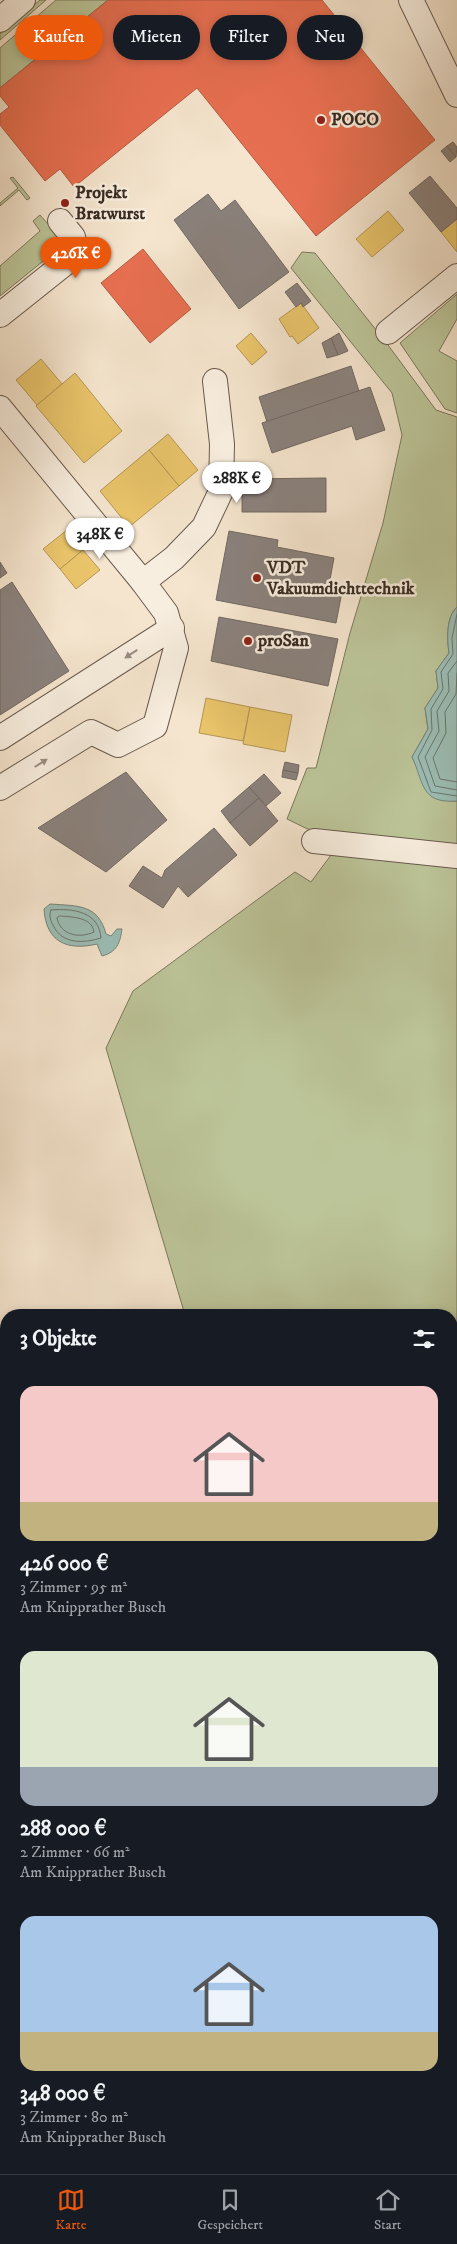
<!DOCTYPE html>
<html lang="de">
<meta charset="utf-8">
<style>
body{margin:0;font-family:"IM FELL DW Pica",serif;background:#242831;color:#f1f3f6;height:100vh;display:flex;flex-direction:column;font-size:19px;white-space:nowrap}
*{box-sizing:border-box;margin:0}
p{font-size:16px;color:#9ea1a6}
.icon{flex:none;width:28px;height:28px;fill:none;stroke:currentColor;stroke-width:2;stroke-linecap:round;stroke-linejoin:round}
.map{position:relative;flex:1;overflow:hidden}
.side{position:absolute;left:0px;top:1309px;width:458px;height:866px;display:flex;flex-direction:column;background:#171b24;border-radius:20px 20px 0 0;box-shadow:0 2px 8px #0003}
.side>*{flex:none}
.top-card{position:absolute;left:15px;top:15px;width:428px;height:45px;display:flex;gap:10px}
.price{position:absolute;translate:-50% -42px;padding:0 11px;border-radius:18px;background:#fff;color:#222;font-size:16px;line-height:32px;filter:drop-shadow(0 1px 2px #0008)}
.price::after{content:'';position:absolute;left:50%;top:30px;width:15px;height:11px;margin-left:-8px;background:inherit;clip-path:polygon(0 0,100% 0,50% 100%)}
.price.selected{background:#ea580c;color:#fff}
ul{padding:0;list-style:none}
li{display:grid;align-content:center;gap:10px;height:265px;padding:0 20px}
li span{display:grid;place-items:center;height:155px;border-radius:15px;color:#555}
li>.icon{margin-inline-start:auto}
span .icon{width:90px;height:90px;fill:#fffc;stroke-width:1}
li b{font-size:21px}
h2{display:flex;justify-content:space-between;align-items:center;height:60px;padding:0 20px;font-size:21px}
.chip{padding:0 18px;border-radius:22px;background:#171b24;box-shadow:0 2px 8px #0003;font-size:18px;line-height:45px}
.chip.selected{background:#ea580c;color:#fff}
.tab-bar{display:flex;justify-content:space-around;align-items:center;height:70px;border-top:1px solid #363941;background:#171b24;font-size:14px;color:#9ea1a6}
.tab-bar a{display:grid;justify-items:center;gap:2px}
.tab-bar .selected{color:#ea580c}
.map>svg:first-child{display:block}
.green{fill:#bcc599;stroke:#7b785e}
.water{fill:#9cbfb7;stroke:#75847c}
.homes{fill:#e9c46a;stroke:#b49655}
.shops{fill:#e76f51;stroke:#b35b43}
.industry{fill:#8a817c;stroke:#726861}
.lines{fill:none;stroke-linecap:round;stroke-linejoin:round}
.shore{stroke:#6b766d;stroke-width:1}
.minor-casing{stroke:#695a4e;stroke-width:26}
.minor{stroke:#f8eedf;stroke-width:24}
.oneway{fill:#998d81}
.poi-dot{fill:#8f2418;stroke:#f8eedf;stroke-width:2}
.labels{text-anchor:middle;dominant-baseline:central;stroke-width:5;stroke-linejoin:round;paint-order:stroke}
.poi-label{font-size:18px;font-weight:bold;fill:#3a2c23;stroke:#f8eedf;text-anchor:start}
</style>
<div class="map">
<svg width="457" height="2174" viewBox="0 0 457 2174">
<rect width="100%" height="100%" fill="#f5e5ce"/>
<filter id="stains"><feTurbulence type="fractalNoise" baseFrequency=".004" numOctaves="4"/><feColorMatrix values="0 0 0 0 .2 0 0 0 0 .09 0 0 0 0 .02 0 0 0 .5 -.17"/></filter>
<radialGradient id="worn" r=".72"><stop offset=".6" stop-color="#630" stop-opacity="0"/><stop offset="1" stop-color="#630" stop-opacity=".3"/></radialGradient>
<g class="green">
<path d="M40,0H46L0,40V34Z"/>
<path d="M56,0H108L0,88V48Z"/>
<path d="M13,177L30,198L27,200L19,190L0,206V203L18,188L10,178Z"/>
<path d="M40,215C48,225 63,236 58,249L0,296V266L40,231L33,221Z"/>
<path d="M302,252L315,253L388,345L436,410L457,417V607C446,617 447,639 449,653L436,671L438,688L425,708L428,729L412,757L421,774L451,801H457V848L322,836L287,819L307,768H316L350,633L383,523L402,435L392,393L291,268Z"/>
<path d="M457,294V319L439,351L457,361V413L445,409L400,343Z"/>
<path d="M334,851L457,862V2174H0V1605L6,1602V2169H451V1315H185L106,1048L133,991L295,872L311,882Z"/>
</g>
<g class="water">
<path d="M457,607V801C420,804 424,782 412,757L428,729L425,708L438,688L436,671L449,653C447,639 446,617 457,607Z"/>
<path d="M50,904C78,906 98,904 106,934L111,936L117,929H122C120,943 117,952 102,956L97,944C67,951 46,942 44,909Z"/>
<path d="M451,1597H457V2003L451,2001Z"/>
<path d="M6,1651V1961L0,1957V1659Z"/>
</g>
<g class="homes">
<path d="M388,211L404,230L372,257L356,239Z"/>
<path d="M457,219V252L441,232Z"/>
<path d="M301,303L319,328L298,344L292,336L290,337L279,319Z"/>
<path d="M251,333L267,352L252,365L236,346Z"/>
<path d="M41,359L62,384L37,405L16,380Z"/>
<path d="M75,373L122,431L84,463L36,406Z"/>
<path d="M168,434L198,470L179,486L149,450Z"/>
<path d="M149,450L179,486L129,527L100,491Z"/>
<path d="M67,530L83,550L60,569L43,549Z"/>
<path d="M83,550L100,570L76,589L60,569Z"/>
<path d="M206,698L250,707L243,741L199,733Z"/>
<path d="M250,707L292,715L285,752L243,744Z"/>
</g>
<g class="shops">
<path d="M108,0H322L435,140L316,236L197,88L74,187L60,169L45,181L0,125V114L9,107L0,96V88Z"/>
<path d="M143,249L191,309L150,343L101,283Z"/>
</g>
<g class="industry">
<path d="M453,142L457,147L456,157L447,146Z"/>
<path d="M447,146L456,157L450,162L441,151Z"/>
<path d="M430,176L457,208V219L441,232L409,193Z"/>
<path d="M208,194L221,211L235,200L289,272L239,309L174,220Z"/>
<path d="M297,283L311,301L303,307L301,303L296,307L285,292Z"/>
<path d="M339,333L348,351L338,355L331,338Z"/>
<path d="M331,338L338,355L327,358L322,343Z"/>
<path d="M351,366L359,391L267,422L259,397Z"/>
<path d="M370,387L385,430L356,440L352,426L272,453L262,423Z"/>
<path d="M326,478V512H242V479Z"/>
<path d="M229,531L278,540L277,547L334,558L329,585L343,587L336,623L216,600Z"/>
<path d="M0,562L7,573L0,578Z"/>
<path d="M12,582L69,671L0,715V590Z"/>
<path d="M219,617L338,639L328,686L211,661Z"/>
<path d="M285,762L299,765L298,773L283,770Z"/>
<path d="M283,770L298,773L296,780L282,777Z"/>
<path d="M126,772L167,820L106,872L38,828Z"/>
<path d="M264,774L281,793L266,806L249,787Z"/>
<path d="M249,787L259,798L230,823L221,811Z"/>
<path d="M259,798L278,821L250,846L230,823Z"/>
<path d="M214,828L237,855L188,897L178,886L163,908L129,886L143,866L162,878L165,870Z"/>
</g>
<g class="lines">
<g class="shore">
<path d="M457,614L452,638L453,654L441,672L443,689L431,709L432,730L418,757L431,792L457,796"/>
<path d="M457,661L448,673L449,691L437,711L439,731L425,757L435,786L457,790"/>
<path d="M457,673L456,694L445,712L446,733L433,758L440,779L457,782"/>
<path d="M51,910C74,908 99,912 101,938C84,943 62,945 53,925C50,920 49,914 51,910Z"/>
<path d="M60,916C72,917 92,917 94,932C79,939 60,935 57,918Z"/>
</g>
<g class="minor-casing">
<g id="minor">
<path d="M411,0L457,95"/>
<path d="M0,20L23,0"/>
<path d="M0,315L69,260L75,245L73,237L60,221"/>
<path d="M388,332L457,276"/>
<path d="M0,408L143,582L166,613L176,648L155,726L118,745L91,732L0,788"/>
<path d="M143,582L174,558L204,527L221,491L222,444L215,381"/>
<path d="M0,738L172,628"/>
<path d="M314,841L457,856"/>
</g>
</g>
<use href="#minor" class="minor"/>
</g>
<defs><path id="oneway-solid" d="M-6-.8H1V-3.2L6.5 0L1 3.2V.8H-6Z" transform="scale(1.25)"/></defs>
<g class="oneway">
<use href="#oneway-solid" transform="translate(131 654) rotate(147)"/>
<use href="#oneway-solid" transform="translate(41 763) rotate(-32)"/>
</g>
<g class="poi-dot">
<circle cx="321" cy="120" r="5"/>
<circle cx="65" cy="203" r="5"/>
<circle cx="257" cy="578" r="5"/>
<circle cx="248" cy="641" r="5"/>
</g>
<g class="labels">
<g class="poi-label">
<text x="331" y="120">POCO</text>
<text x="75" y="193">Projekt<tspan x="75" dy="21">Bratwurst</tspan></text>
<text x="267" y="568">VDT<tspan x="267" dy="21">Vakuumdichttechnik</tspan></text>
<text x="258" y="641">proSan</text>
</g>
</g>
<rect width="100%" height="100%" filter="url(#stains)"/>
<rect width="100%" height="100%" fill="url(#worn)"/>
</svg>
<b class="price selected" style="left:76px;top:279px">426K €</b>
<b class="price" style="left:237px;top:504px">288K €</b>
<b class="price" style="left:100px;top:560px">348K €</b>
<div class="top-card">
<a class="chip selected">Kaufen</a>
<a class="chip">Mieten</a>
<a class="chip">Filter</a>
<a class="chip">Neu</a>
</div>
<section class="side">
<h2>3 Objekte<svg class="icon" aria-label="filters" viewBox="0 0 24 24"><path d="M4 7h16M4 17h16"/><circle cx="9" cy="7" r="2"/><circle cx="15" cy="17" r="2"/></svg></h2>
<ul>
<li><span style="background:linear-gradient(#f6c9c9 75%,#c2b280 0)"><svg class="icon" aria-label="home" viewBox="0 0 24 24"><path d="M3 11l9-7 9 7M6 9v11h12V9"/></svg></span><div><b>426 000 €</b><p>3 Zimmer · 95 m²</p><p>Am Knipprather Busch</p></div></li>
<li><span style="background:linear-gradient(#dfe7d0 75%,#9aa5b1 0)"><svg class="icon" aria-label="home" viewBox="0 0 24 24"><path d="M3 11l9-7 9 7M6 9v11h12V9"/></svg></span><div><b>288 000 €</b><p>2 Zimmer · 66 m²</p><p>Am Knipprather Busch</p></div></li>
<li><span style="background:linear-gradient(#a9c7e8 75%,#c2b280 0)"><svg class="icon" aria-label="home" viewBox="0 0 24 24"><path d="M3 11l9-7 9 7M6 9v11h12V9"/></svg></span><div><b>348 000 €</b><p>3 Zimmer · 80 m²</p><p>Am Knipprather Busch</p></div></li>
</ul>
</section>
</div>
<nav class="tab-bar">
<a class="selected"><svg class="icon" aria-label="map" viewBox="0 0 24 24"><path d="M3 6l6-2 6 2 6-2v14l-6 2-6-2-6 2zM9 4v14M15 6v14"/></svg>Karte</a>
<a><svg class="icon" aria-label="saved" viewBox="0 0 24 24"><path d="M7 4h10v16l-5-4-5 4z"/></svg>Gespeichert</a>
<a><svg class="icon" aria-label="home" viewBox="0 0 24 24"><path d="M3 11l9-7 9 7M6 9v11h12V9"/></svg>Start</a>
</nav>
